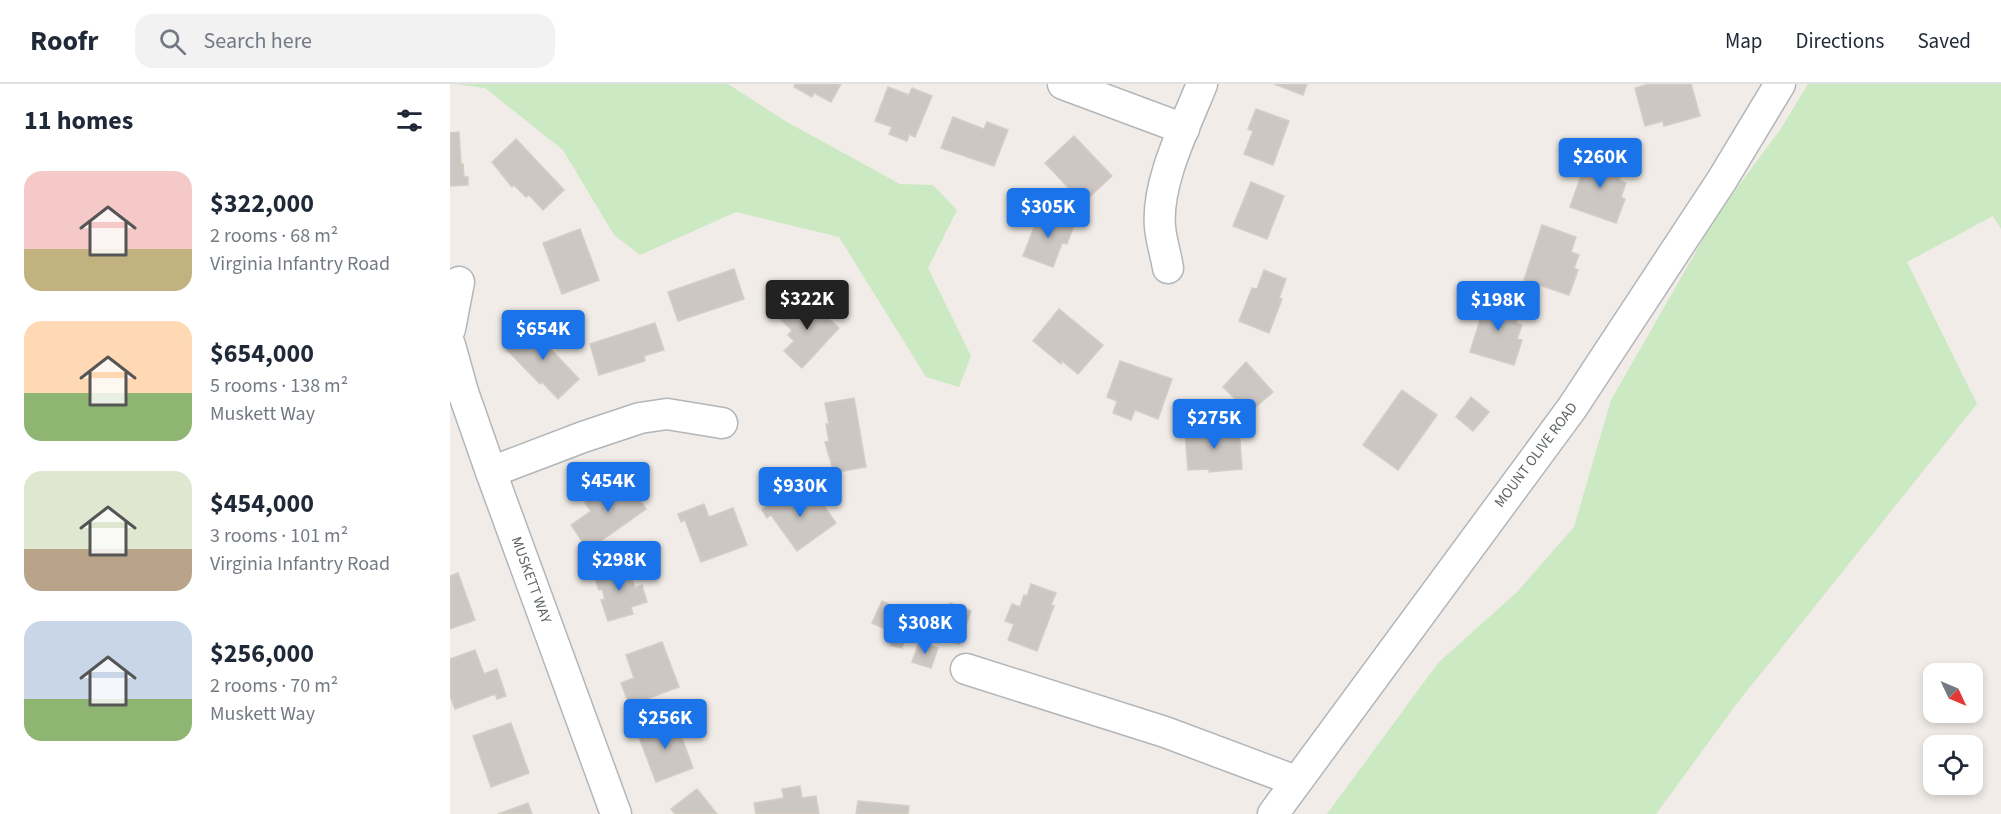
<!DOCTYPE html>
<meta charset="utf-8">
<style>
body{margin:0;font-family:"Source Sans 3",sans-serif;background:#f2f2f3;color:#1f2937;height:100vh;display:flex;flex-direction:column;font-size:22px;white-space:nowrap}
*{box-sizing:border-box;margin:0}
p{font-size:20px;color:#747a83}
.icon{flex:none;width:33px;height:33px;fill:none;stroke:currentColor;stroke-width:2;stroke-linecap:round;stroke-linejoin:round}
.map{position:relative;flex:1;overflow:hidden}
.details{display:flex;flex-direction:column;background:#fff;width:450px}
.details>*{flex:none}
.needle{width:39px;rotate:134deg}
.controls{position:absolute;left:1473px;top:579px;display:grid;gap:12px}
.controls a{display:grid;place-items:center;width:60px;height:60px;border-radius:12px;background:#fff;box-shadow:0 3px 9px #0003;font-size:30px}
.price{position:absolute;translate:-50% -51px;padding:0 14px;border-radius:6px;background:#1a73e8;color:#fff;font-size:20px;line-height:39px;filter:drop-shadow(0 2px 3px #0008)}
.price::after{content:'';position:absolute;left:50%;top:36px;width:18px;height:14px;margin-left:-9px;background:inherit;clip-path:polygon(0 0,100% 0,50% 100%)}
.price.current{background:#222;color:#fff}
ul{padding:0;list-style:none}
li{display:flex;align-items:center;gap:18px;height:150px;padding:0 24px}
li span{display:grid;place-items:center;flex:none;width:168px;height:120px;border-radius:18px;color:#555}
li>.icon{margin-inline-start:auto}
span .icon{width:72px;height:72px;fill:#fffc;stroke-width:1}
li b{font-size:26px}
h2{display:flex;justify-content:space-between;align-items:center;height:72px;padding:0 24px;font-size:26px}
header{display:flex;align-items:center;gap:36px;box-sizing:border-box;height:84px;padding:0 30px;background:#fff;border-bottom:2px solid #e0e1e3}
header strong{font-size:28px}
nav{display:flex;gap:33px;margin-inline-start:auto;font-size:21px}
.search{width:420px;height:54px;background:#f2f2f3;display:flex;align-items:center;gap:15px;box-sizing:border-box;padding:0 21px;border-radius:18px;color:#747a83;font-size:22px}
main{display:flex;flex:1;min-height:0}
.map>svg:first-child{display:block}
.green{fill:#cbe9c2}
.building{fill:#ccc7c3;stroke:#d6cdc4;stroke-width:1.5}
.lines{fill:none;stroke-linecap:round;stroke-linejoin:round}
.minor-casing{stroke:#b2b6ba;stroke-width:33}
.minor{stroke:#fff;stroke-width:30}
.labels{text-anchor:middle;dominant-baseline:central;stroke-width:4.5;stroke-linejoin:round;paint-order:stroke}
.street-label{font-size:15px;fill:#5e6468;stroke:#fff}
</style>
<header>
<strong>Roofr</strong>
<div class="search"><svg class="icon" aria-label="search" viewBox="0 0 24 24"><circle cx="10" cy="10" r="6"/><path d="M15 15l6 6"/></svg>Search here</div>
<nav><a>Map</a><a>Directions</a><a>Saved</a></nav>
</header>
<main>
<section class="details">
<h2>11 homes<svg class="icon" aria-label="filters" viewBox="0 0 24 24"><path d="M4 7h16M4 17h16"/><circle cx="9" cy="7" r="2"/><circle cx="15" cy="17" r="2"/></svg></h2>
<ul>
<li><span style="background:linear-gradient(#f6c9c9 65%,#c2b280 0)"><svg class="icon" aria-label="home" viewBox="0 0 24 24"><path d="M3 11l9-7 9 7M6 9v11h12V9"/></svg></span><div><b>$322,000</b><p>2 rooms · 68 m²</p><p>Virginia Infantry Road</p></div></li>
<li><span style="background:linear-gradient(#ffd9b3 60%,#8fb573 0)"><svg class="icon" aria-label="home" viewBox="0 0 24 24"><path d="M3 11l9-7 9 7M6 9v11h12V9"/></svg></span><div><b>$654,000</b><p>5 rooms · 138 m²</p><p>Muskett Way</p></div></li>
<li><span style="background:linear-gradient(#dfe7d0 65%,#b9a48a 0)"><svg class="icon" aria-label="home" viewBox="0 0 24 24"><path d="M3 11l9-7 9 7M6 9v11h12V9"/></svg></span><div><b>$454,000</b><p>3 rooms · 101 m²</p><p>Virginia Infantry Road</p></div></li>
<li><span style="background:linear-gradient(#c9d6e8 65%,#8fb573 0)"><svg class="icon" aria-label="home" viewBox="0 0 24 24"><path d="M3 11l9-7 9 7M6 9v11h12V9"/></svg></span><div><b>$256,000</b><p>2 rooms · 70 m²</p><p>Muskett Way</p></div></li>
</ul>
</section>
<div class="map">
<svg width="1551" height="730" viewBox="0 0 1551 730">
<rect width="100%" height="100%" fill="#f1ece7"/>
<g class="green">
<path d="M5,0H278L335,37L450,100L483,101L507,126L478,184L521,272L509,303L476,293L389,153L286,128L190,171L164,151L113,66L35,4Z"/>
<path d="M1358,0H1551V145L1543,132L1457,178L1527,320L1288,618L1206,730H877L988,579L1067,508L1124,443L1161,316L1267,131L1332,43Z"/>
</g>
<g class="building">
<path d="M345,0H391L381,18L364,9L362,13L344,3Z"/>
<path d="M824,0H857L853,11Z"/>
<path d="M1199,0H1241L1250,32L1214,42L1213,37L1195,42L1185,4Z"/>
<path d="M438,3L459,11L462,4L482,12L465,53L459,50L457,57L439,50L442,43L425,37Z"/>
<path d="M806,25L839,37L823,81L794,70L803,47L798,45Z"/>
<path d="M503,33L534,45L537,38L558,46L544,82L491,64Z"/>
<path d="M9,48L11,80H13L14,93H18V101L0,102V49Z"/>
<path d="M624,52L662,92L633,119L595,79Z"/>
<path d="M66,55L114,106L93,126L79,111L76,113L64,101L62,103L42,78Z"/>
<path d="M1139,69L1174,81L1169,96L1176,99L1171,113L1175,115L1166,139L1120,123Z"/>
<path d="M801,98L834,112L817,155L783,142Z"/>
<path d="M590,128L624,141L617,160L612,159L603,183L573,172Z"/>
<path d="M1092,141L1126,153L1121,168L1129,171L1124,184L1128,186L1119,211L1074,196Z"/>
<path d="M130,145L149,196L112,210L93,159Z"/>
<path d="M284,185L294,215L228,237L218,208Z"/>
<path d="M814,186L836,195L829,214L832,215L819,249L789,237L802,204L807,205Z"/>
<path d="M352,211L389,244L352,284L334,267L344,257L338,251L342,246L330,235Z"/>
<path d="M1037,214L1071,224L1066,239L1072,241L1067,255L1072,256L1064,281L1020,268Z"/>
<path d="M609,225L653,261L628,290L612,277L611,280L583,257Z"/>
<path d="M92,239L103,250L94,258L129,295L108,315L92,298L90,300L57,266L80,243L84,246Z"/>
<path d="M205,239L214,266L194,272L195,277L149,291L140,260Z"/>
<path d="M670,277L722,295L708,335L685,326L681,336L663,329L667,317L657,313Z"/>
<path d="M796,278L823,308L799,329L773,303Z"/>
<path d="M952,306L987,331L948,386L913,361Z"/>
<path d="M1021,313L1039,328L1023,347L1006,333Z"/>
<path d="M404,314L416,383L384,389L375,358L379,357L376,340H379L375,319Z"/>
<path d="M789,343L792,385L759,388V385L738,386L735,347Z"/>
<path d="M173,392L196,425L138,466L121,441L141,427L135,419Z"/>
<path d="M363,406L386,439L347,467L321,431L317,434L312,426L335,409L343,420Z"/>
<path d="M254,420L259,433L283,424L297,461L251,478L235,436L231,438L228,430Z"/>
<path d="M177,479L185,504L192,501L197,518L181,523L183,530L158,537L151,516L155,515L152,505L149,506L143,489Z"/>
<path d="M8,489L25,536L0,545V492Z"/>
<path d="M581,500L606,509L601,521L604,522L587,567L558,556L564,540L555,537L562,520L570,523L574,511L577,512Z"/>
<path d="M432,517L447,524L438,546L422,539Z"/>
<path d="M500,519L521,527L509,560L488,553L489,549L483,546L490,525L497,527Z"/>
<path d="M447,546L457,550L452,564L441,561Z"/>
<path d="M212,558L229,603L188,618L189,623L181,626L171,599L184,594L176,571Z"/>
<path d="M469,558L488,564L481,584L462,578Z"/>
<path d="M25,566L34,590L47,585L56,612L47,615L45,610L5,625L0,612V575Z"/>
<path d="M225,635L243,684L206,698L187,648Z"/>
<path d="M61,639L79,689L41,703L23,652Z"/>
<path d="M350,702L352,714L366,712L369,730H306L304,719L334,714L332,705Z"/>
<path d="M247,705L267,730H225L221,725Z"/>
<path d="M408,717L459,722L458,730H406Z"/>
<path d="M78,719L82,730H48Z"/>
</g>
<g class="lines">
<g class="minor-casing">
<g id="minor">
<path d="M613,0L734,45"/>
<path d="M718,184C716,171 711,156 710,143C706,98 736,41 752,0"/>
<path d="M0,245L9,198"/>
<path d="M0,261L13,308L41,388L166,730"/>
<path d="M41,388L133,353L190,334L217,330L272,339"/>
<path d="M516,585L715,648L846,697"/>
<path d="M823,730L1122,324L1272,96L1330,0"/>
</g>
</g>
<use href="#minor" class="minor"/>
</g>
<g class="labels">
<g class="street-label">
<text transform="translate(1086 371) rotate(-53)">MOUNT OLIVE ROAD</text>
<text transform="translate(81 496) rotate(70)">MUSKETT WAY</text>
</g>
</g>
</svg>
<div class="controls">
<a><svg class="needle" viewBox="-14 -14 28 28"><path d="M0-13l5 13h-10z" fill="#e53935"/><path d="M0 13l5-13h-10z" fill="#747a83"/></svg></a>
<a><svg class="icon" aria-label="locate" viewBox="0 0 24 24"><circle cx="12" cy="12" r="6"/><path d="M12 2v4M12 18v4M2 12h4M18 12h4"/></svg></a>
</div>
<b class="price" style="left:1150px;top:105px">$260K</b>
<b class="price" style="left:598px;top:155px">$305K</b>
<b class="price current" style="left:357px;top:247px">$322K</b>
<b class="price" style="left:1048px;top:248px">$198K</b>
<b class="price" style="left:93px;top:277px">$654K</b>
<b class="price" style="left:764px;top:366px">$275K</b>
<b class="price" style="left:158px;top:429px">$454K</b>
<b class="price" style="left:350px;top:434px">$930K</b>
<b class="price" style="left:169px;top:508px">$298K</b>
<b class="price" style="left:475px;top:571px">$308K</b>
<b class="price" style="left:215px;top:666px">$256K</b>
</div>
</main>
